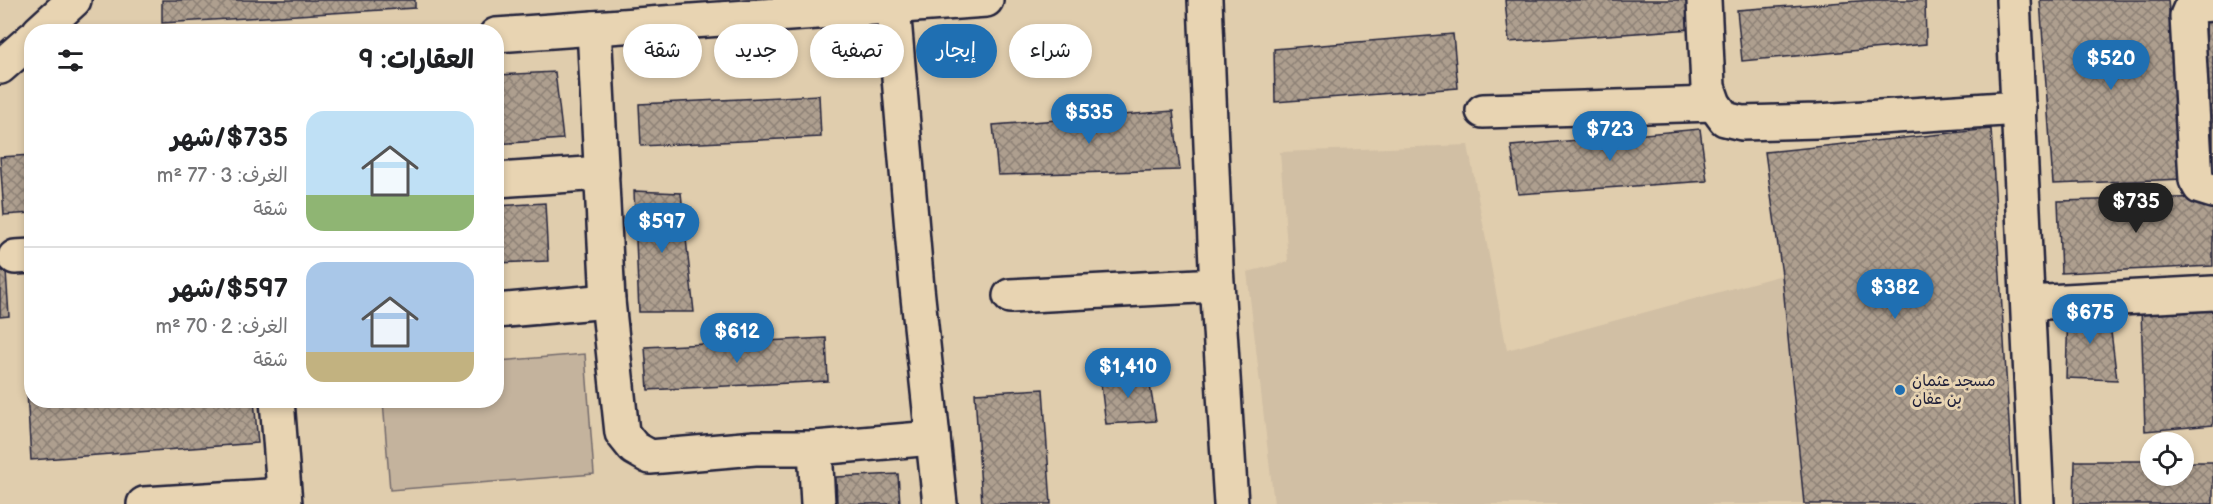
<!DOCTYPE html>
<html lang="ar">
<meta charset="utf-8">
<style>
body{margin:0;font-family:"Balsamiq Sans","Playpen Sans Arabic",sans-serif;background:#f2f2f2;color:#202124;direction:rtl;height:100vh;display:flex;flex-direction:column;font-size:22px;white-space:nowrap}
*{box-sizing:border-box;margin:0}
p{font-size:20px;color:#757577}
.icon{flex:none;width:33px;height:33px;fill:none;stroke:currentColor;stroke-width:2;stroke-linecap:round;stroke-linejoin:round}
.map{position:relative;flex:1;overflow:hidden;direction:ltr}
.details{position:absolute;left:24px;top:24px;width:480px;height:384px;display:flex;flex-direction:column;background:#fff;border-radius:24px;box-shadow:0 3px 9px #0003;direction:rtl}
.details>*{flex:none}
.hud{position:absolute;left:522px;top:24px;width:570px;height:54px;direction:rtl;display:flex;gap:12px}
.tools{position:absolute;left:2140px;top:432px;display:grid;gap:12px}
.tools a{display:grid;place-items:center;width:54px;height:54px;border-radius:50%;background:#fff;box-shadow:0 3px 9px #0003;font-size:30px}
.price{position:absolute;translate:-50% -51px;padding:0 14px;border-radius:21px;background:#1f6fb2;color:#fff;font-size:20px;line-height:39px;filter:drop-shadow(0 2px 3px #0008)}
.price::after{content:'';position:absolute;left:50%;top:36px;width:18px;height:14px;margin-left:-9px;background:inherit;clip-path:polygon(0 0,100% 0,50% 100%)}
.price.selected{background:#222;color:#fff}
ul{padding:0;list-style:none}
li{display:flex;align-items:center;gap:18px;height:150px;padding:0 30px}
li+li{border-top:2px solid #e0e0e0}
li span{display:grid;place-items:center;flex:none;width:168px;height:120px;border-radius:18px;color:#555}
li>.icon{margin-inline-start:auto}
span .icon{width:72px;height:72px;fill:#fffc;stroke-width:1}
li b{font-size:26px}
h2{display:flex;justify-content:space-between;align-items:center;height:72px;padding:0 30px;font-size:26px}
.tag{padding:0 21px;border-radius:27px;background:#fff;box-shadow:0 3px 9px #0003;font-size:21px;line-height:54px}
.tag.selected{background:#1f6fb2;color:#fff}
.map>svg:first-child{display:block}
.built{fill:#d1bfa4}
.grass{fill:#c4b39d;stroke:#736a6c;stroke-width:1.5}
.building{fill:url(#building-cross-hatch);stroke:#22223b;stroke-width:1.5}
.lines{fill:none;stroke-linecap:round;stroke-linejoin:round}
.minor-casing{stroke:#22223b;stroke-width:38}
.minor{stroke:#e8d4b2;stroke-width:33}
.poi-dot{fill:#1f6fb2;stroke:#e8d4b2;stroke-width:2}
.labels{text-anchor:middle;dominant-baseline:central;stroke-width:6;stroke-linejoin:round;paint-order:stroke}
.poi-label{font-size:16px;fill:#22223b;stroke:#e8d4b2;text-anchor:start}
</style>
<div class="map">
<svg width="2213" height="504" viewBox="0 0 2213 504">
<defs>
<pattern id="building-cross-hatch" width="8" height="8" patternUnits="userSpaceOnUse" patternTransform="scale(1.5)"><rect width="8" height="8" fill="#ae9f8f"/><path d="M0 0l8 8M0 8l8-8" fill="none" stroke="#8d8176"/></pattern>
</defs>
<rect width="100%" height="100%" fill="#e0cdad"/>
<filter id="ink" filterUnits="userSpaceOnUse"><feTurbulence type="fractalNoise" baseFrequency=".0167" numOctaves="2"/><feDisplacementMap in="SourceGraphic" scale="12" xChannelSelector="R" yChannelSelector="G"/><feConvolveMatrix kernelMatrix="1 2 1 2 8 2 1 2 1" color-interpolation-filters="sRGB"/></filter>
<g filter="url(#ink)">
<path class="built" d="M1468,145L1507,350L1782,275L1804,504H1274L1247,272L1288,262L1280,152Z"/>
<path class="grass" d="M585,354L594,474L390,490L383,401L496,400L497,361Z"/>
<g class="building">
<path d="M162,0H415V8L162,23Z"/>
<path d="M1505,0H1690L1692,29L1509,42Z"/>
<path d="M1872,0H1925L1926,44L1742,61L1737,10Z"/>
<path d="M2040,0H2168L2184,179L2053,184Z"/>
<path d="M2206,18H2213V179H2208Z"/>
<path d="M1453,34L1458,88L1275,102L1274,49Z"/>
<path d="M920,40H938L939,55H920Z"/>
<path d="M555,72L563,139L496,144V75Z"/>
<path d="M819,95L821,137L641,146L639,104Z"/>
<path d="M1173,111L1180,170L998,175L993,125Z"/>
<path d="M1700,129L1707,181L1518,194L1511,146Z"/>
<path d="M1991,129L2014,504H1804L1782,275L1765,152Z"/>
<path d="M32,155V213L4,215L0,157Z"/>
<path d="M634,191L681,193L694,312H639Z"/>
<path d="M2213,197V266L2061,273L2058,201Z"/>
<path d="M545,203L548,261L496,263V206Z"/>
<path d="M0,271H6L9,316L0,317Z"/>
<path d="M2213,303V425L2145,431L2141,310Z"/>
<path d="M2108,308L2117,380L2066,378L2068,310Z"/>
<path d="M826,338L828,381L648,390L645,347Z"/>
<path d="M1148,374L1156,421L1106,424L1100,377Z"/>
<path d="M1043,389L1051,504H982L975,393Z"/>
<path d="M27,392H32V400H254L258,443L31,460Z"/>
<path d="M2075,461H2151V476H2184V462H2213V504H2074Z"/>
<path d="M898,474L900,504H837L836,477Z"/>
</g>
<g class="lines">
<g class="minor-casing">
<g id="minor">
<path d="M1205,0L1216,266L1231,504"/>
<path d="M1704,0L1708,87L1714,104L1725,119L1742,123L1818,121L2019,108"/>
<path d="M2013,0L2037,504"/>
<path d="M2213,4L2199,5L2190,9L2187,16L2196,180L2200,187L2213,191"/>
<path d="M893,7L917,288L940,504"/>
<path d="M594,28L608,301L622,433L634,448L650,457L755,448H815L933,438"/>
<path d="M39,32L74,0"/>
<path d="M496,35L986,0"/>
<path d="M0,67L32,39"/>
<path d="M1483,111L1714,104"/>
<path d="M496,180L602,173"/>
<path d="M15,257L32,256"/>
<path d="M1010,296L1217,285"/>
<path d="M2028,303L2213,293"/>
<path d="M496,311L608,301"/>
<path d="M277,400L285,504"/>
<path d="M815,448L818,504"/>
<path d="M144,504L284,495"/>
</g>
</g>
<use href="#minor" class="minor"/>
</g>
</g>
<circle class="poi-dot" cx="1900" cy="390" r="6"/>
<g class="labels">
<g class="poi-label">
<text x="1912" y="381">مسجد عثمان<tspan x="1912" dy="18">بن عفان</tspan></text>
</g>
</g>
</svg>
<div class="tools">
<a><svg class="icon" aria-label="locate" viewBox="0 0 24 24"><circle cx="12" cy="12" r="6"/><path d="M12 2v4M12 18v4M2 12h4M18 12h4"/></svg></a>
</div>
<b class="price" style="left:2111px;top:91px">$520</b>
<b class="price" style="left:1089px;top:145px">$535</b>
<b class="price" style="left:1610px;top:162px">$723</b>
<b class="price selected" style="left:2136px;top:234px">$735</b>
<b class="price" style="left:662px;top:254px">$597</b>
<b class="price" style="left:1895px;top:320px">$382</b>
<b class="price" style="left:2090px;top:345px">$675</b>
<b class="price" style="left:737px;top:364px">$612</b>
<b class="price" style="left:1128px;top:399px">$1,410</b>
<div class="hud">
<a class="tag">شراء</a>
<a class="tag selected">إيجار</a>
<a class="tag">تصفية</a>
<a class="tag">جديد</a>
<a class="tag">شقة</a>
</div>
<section class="details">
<h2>العقارات: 9<svg class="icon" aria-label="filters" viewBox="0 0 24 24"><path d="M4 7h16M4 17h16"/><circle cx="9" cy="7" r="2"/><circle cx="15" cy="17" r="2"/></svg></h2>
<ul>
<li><span style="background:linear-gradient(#bfe0f5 70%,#8fb573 0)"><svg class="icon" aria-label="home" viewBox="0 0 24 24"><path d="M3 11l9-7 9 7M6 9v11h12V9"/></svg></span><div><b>$735/شهر</b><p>الغرف: 3 · 77 m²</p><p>شقة</p></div></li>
<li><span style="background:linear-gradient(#a9c7e8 75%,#c2b280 0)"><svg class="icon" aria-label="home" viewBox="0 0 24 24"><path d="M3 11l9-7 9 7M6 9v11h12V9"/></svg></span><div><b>$597/شهر</b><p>الغرف: 2 · 70 m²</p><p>شقة</p></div></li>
</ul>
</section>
</div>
